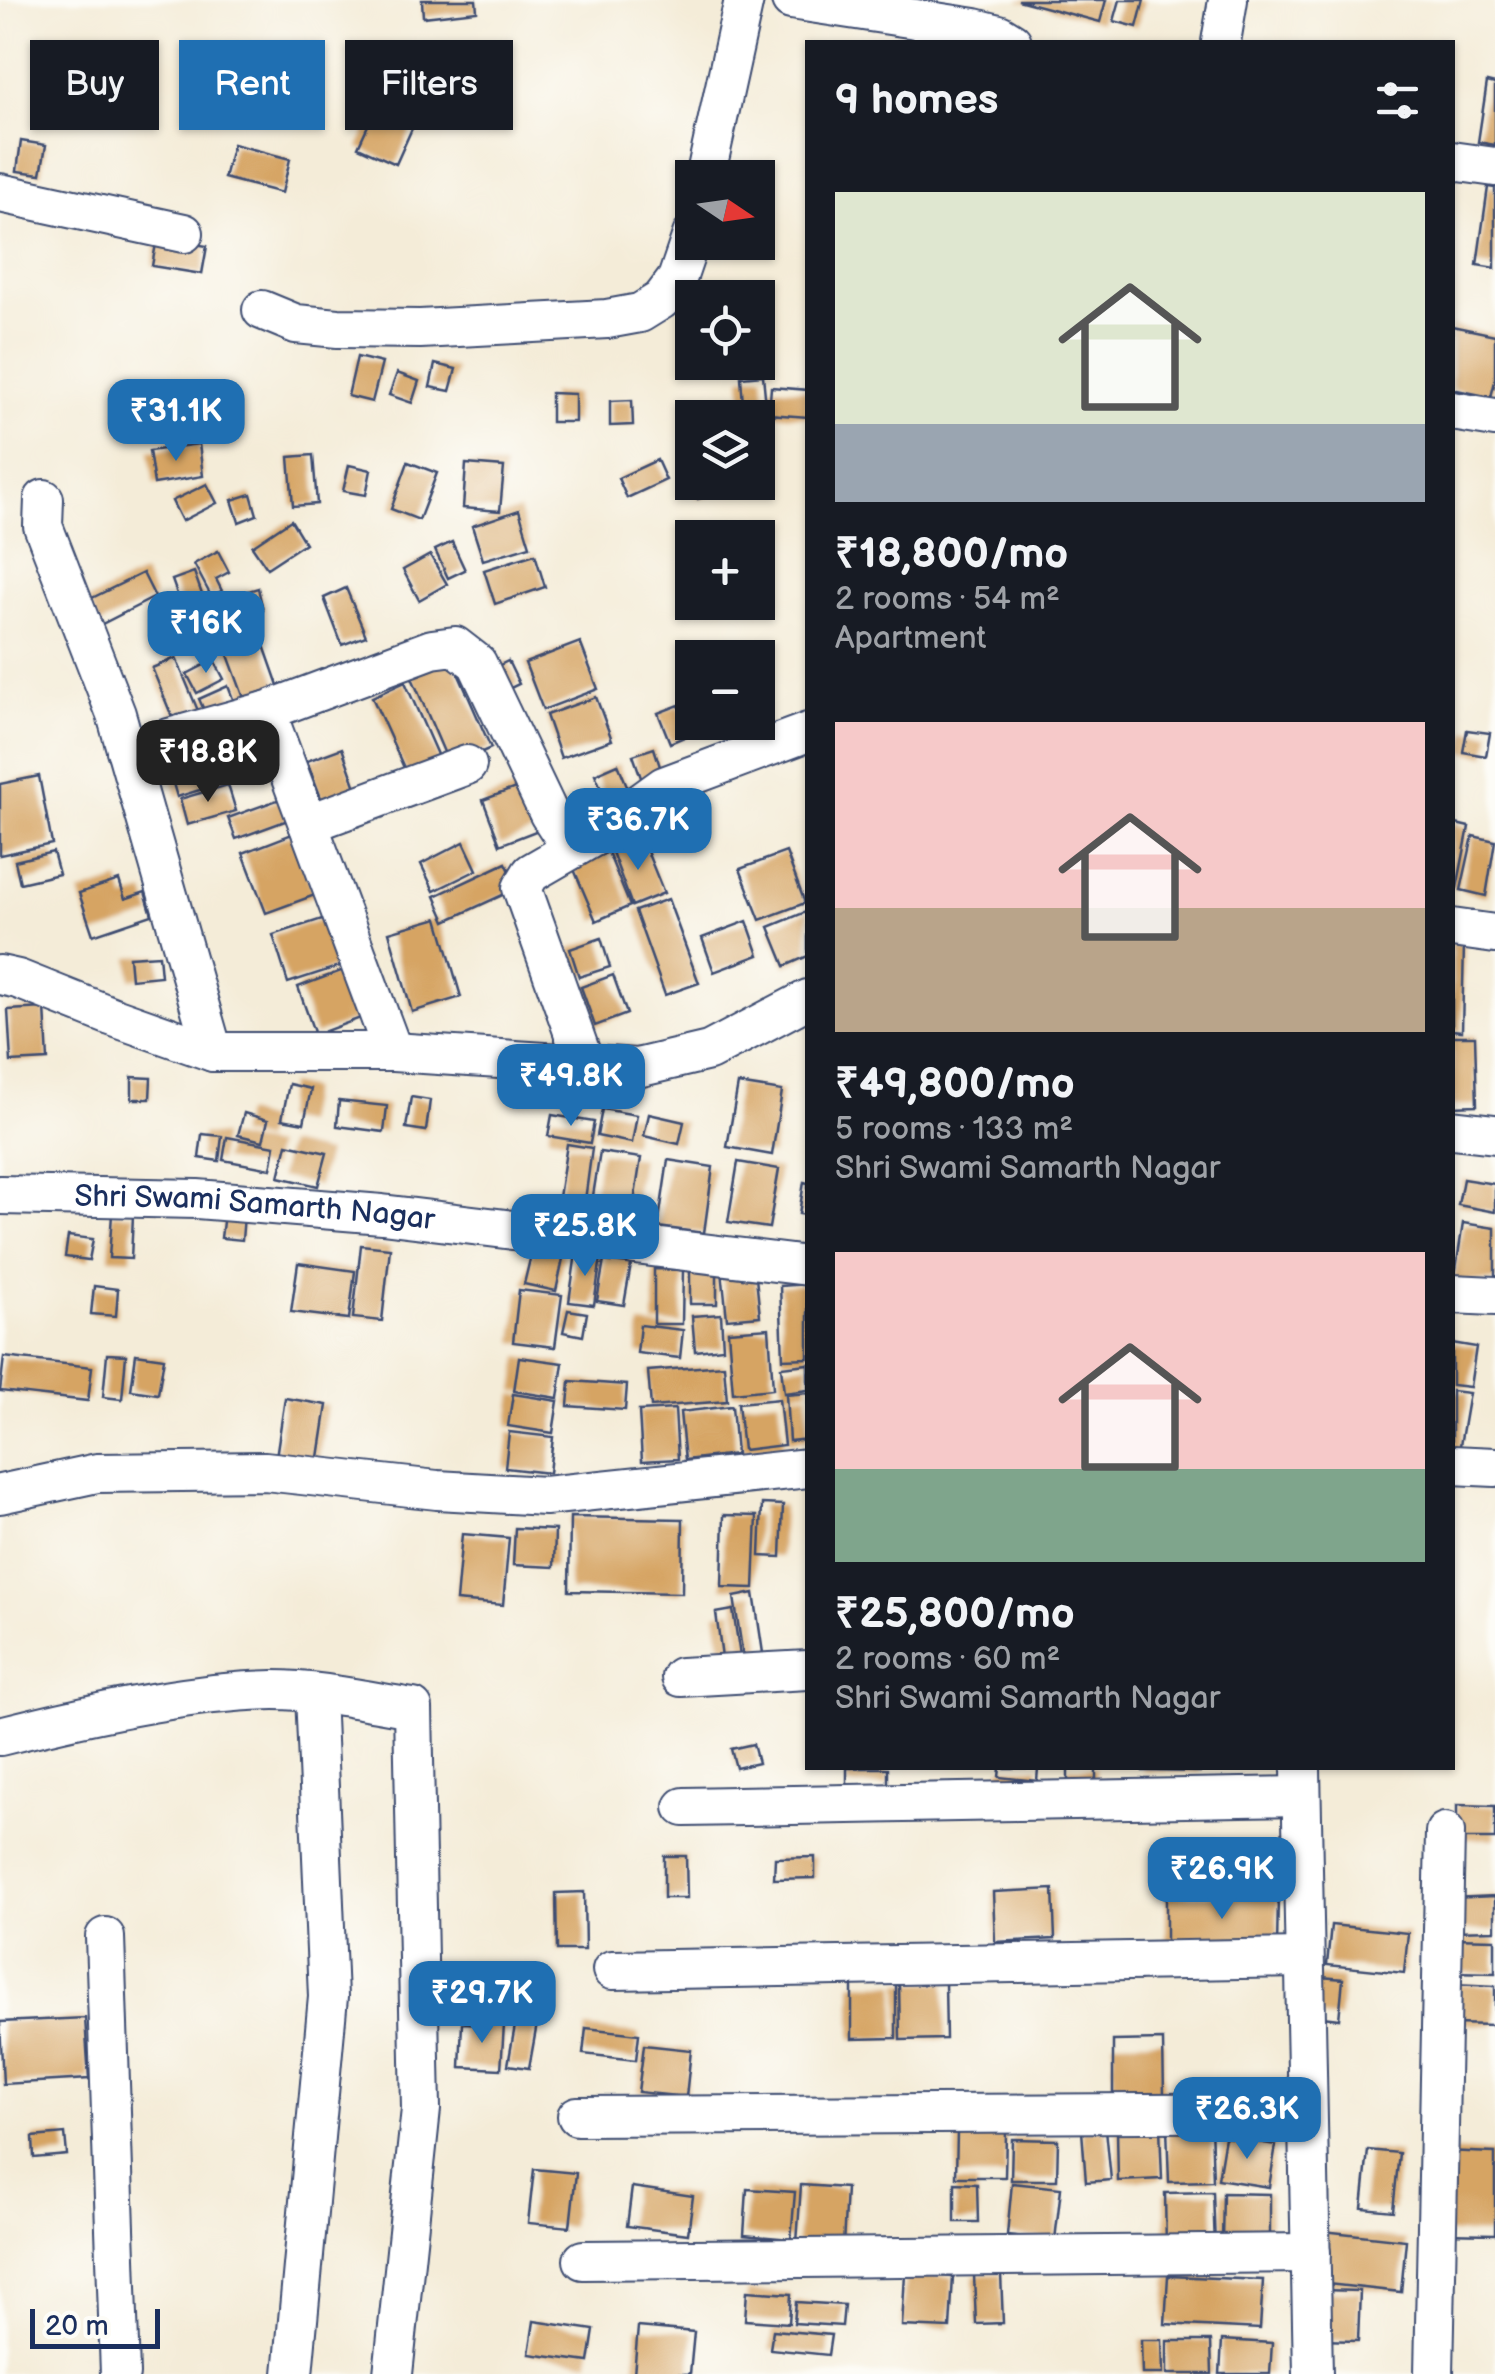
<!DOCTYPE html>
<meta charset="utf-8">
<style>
body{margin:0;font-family:"Balsamiq Sans",sans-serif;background:#20242c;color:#f1f3f6;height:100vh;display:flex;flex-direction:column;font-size:38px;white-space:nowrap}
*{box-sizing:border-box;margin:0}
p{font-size:32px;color:#9ea1a6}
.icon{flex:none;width:55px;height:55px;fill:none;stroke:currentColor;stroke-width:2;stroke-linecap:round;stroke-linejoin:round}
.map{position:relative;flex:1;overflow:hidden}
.side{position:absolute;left:805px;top:40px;width:650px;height:1730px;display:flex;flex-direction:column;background:#171b24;border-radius:0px;box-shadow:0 2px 8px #0004}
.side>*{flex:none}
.top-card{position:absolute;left:30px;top:40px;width:625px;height:90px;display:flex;gap:20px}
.needle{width:65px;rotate:103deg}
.controls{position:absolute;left:675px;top:160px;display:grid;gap:20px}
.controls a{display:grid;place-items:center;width:100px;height:100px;border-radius:0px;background:#171b24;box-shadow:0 2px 8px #0004;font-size:50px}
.scale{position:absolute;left:30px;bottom:25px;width:130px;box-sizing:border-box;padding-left:10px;border:5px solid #1b2f5e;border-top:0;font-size:28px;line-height:35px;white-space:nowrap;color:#1b2f5e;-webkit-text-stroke:8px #fdfcf7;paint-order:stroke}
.price{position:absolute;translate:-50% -85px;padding:0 22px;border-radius:20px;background:#1f6fb2;color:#fff;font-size:32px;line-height:65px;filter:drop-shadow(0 2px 5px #0008)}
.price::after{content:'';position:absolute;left:50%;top:60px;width:30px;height:22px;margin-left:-15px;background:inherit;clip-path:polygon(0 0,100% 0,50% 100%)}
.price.active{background:#222;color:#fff}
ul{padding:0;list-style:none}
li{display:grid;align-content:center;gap:20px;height:530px;padding:0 30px}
li span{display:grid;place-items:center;height:310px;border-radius:0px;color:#555}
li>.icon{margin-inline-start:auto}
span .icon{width:180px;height:180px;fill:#fffc;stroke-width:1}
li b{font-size:42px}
h2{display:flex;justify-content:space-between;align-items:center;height:120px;padding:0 30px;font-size:42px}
.tag{padding:0 35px;border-radius:0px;background:#171b24;box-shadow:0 2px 8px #0004;font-size:35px;line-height:90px}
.tag.active{background:#1f6fb2;color:#fff}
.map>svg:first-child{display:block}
.building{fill:#d6a463}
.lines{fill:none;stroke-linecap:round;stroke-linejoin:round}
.minor-casing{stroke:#3c4b70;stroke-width:42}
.minor{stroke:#fff;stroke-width:38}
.labels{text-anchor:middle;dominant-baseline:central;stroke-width:10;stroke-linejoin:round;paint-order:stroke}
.street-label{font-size:30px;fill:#1b2f5e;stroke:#fdfcf7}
</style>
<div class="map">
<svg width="1495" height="2374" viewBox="0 0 1495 2374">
<rect width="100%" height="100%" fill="#fdfcf7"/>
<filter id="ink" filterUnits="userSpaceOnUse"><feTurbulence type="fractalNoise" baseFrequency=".01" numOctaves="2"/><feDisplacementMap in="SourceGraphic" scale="20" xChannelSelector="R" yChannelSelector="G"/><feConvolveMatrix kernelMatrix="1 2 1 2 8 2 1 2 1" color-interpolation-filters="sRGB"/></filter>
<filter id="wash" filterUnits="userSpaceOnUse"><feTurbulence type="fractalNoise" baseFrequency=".0048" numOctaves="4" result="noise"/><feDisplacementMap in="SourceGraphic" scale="40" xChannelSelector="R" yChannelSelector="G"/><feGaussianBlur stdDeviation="2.25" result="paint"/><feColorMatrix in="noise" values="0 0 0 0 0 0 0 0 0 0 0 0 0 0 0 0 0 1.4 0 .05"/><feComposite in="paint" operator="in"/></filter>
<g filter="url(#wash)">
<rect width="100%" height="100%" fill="#f4ecd8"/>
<g id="blocks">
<g class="building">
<path d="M422,0H476L477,11L423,17Z"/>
<path d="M1018,0H1106L1100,22Z"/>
<path d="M1120,0H1144L1137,27L1114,21Z"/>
<path d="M394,69L431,86L396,164L358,147Z"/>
<path d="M1487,82L1495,84V145L1478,142Z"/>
<path d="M21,141L46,145L41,174L17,171Z"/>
<path d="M233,144L290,159L282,193L224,178Z"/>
<path d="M1488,187L1495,188V268L1477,265Z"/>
<path d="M157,238L207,246L202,274L152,266Z"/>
<path d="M1452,326L1495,335V381L1491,397L1452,389Z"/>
<path d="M357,357L382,363L372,402L348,396Z"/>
<path d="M435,364L456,369L450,391L430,387Z"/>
<path d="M397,373L419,381L412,403L389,395Z"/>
<path d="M763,375L767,416L744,418L741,377Z"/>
<path d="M771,387L808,390V417L769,414Z"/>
<path d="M551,393L575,394V422H551Z"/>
<path d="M632,400L633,425L610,426V401Z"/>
<path d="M706,404L711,418H692V429L685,412Z"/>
<path d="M199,444L203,476L154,484L149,451Z"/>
<path d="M313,455L317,504L293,506L289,457Z"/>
<path d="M657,460L666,480L627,498L618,478Z"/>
<path d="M408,462L437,473L419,520L391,509Z"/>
<path d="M466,464L504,467L500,511L463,508Z"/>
<path d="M349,465L371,470L366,495L343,491Z"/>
<path d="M693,482H739L740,486L698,499Z"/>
<path d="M207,484L217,503L182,521L172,501Z"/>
<path d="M251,494L257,515L239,522L232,500Z"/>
<path d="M519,510L530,546L483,560L472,526Z"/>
<path d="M291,520L305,543L267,568L252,546Z"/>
<path d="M452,542L465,570L448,578L435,550Z"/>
<path d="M218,551L229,572L216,579L222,591L211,596L194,564Z"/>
<path d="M535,554L545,587L495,604L484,570Z"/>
<path d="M430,555L447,584L419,600L403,570Z"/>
<path d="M194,572L204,600L182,608L172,580Z"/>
<path d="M143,573L155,597L100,625L88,600Z"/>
<path d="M258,588L263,610L224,621L218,600Z"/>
<path d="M346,588L366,636L342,645L324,598Z"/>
<path d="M169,609L188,644L169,655L150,620Z"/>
<path d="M260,634L279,688L245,701L225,647Z"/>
<path d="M580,642L598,689L543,710L525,663Z"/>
<path d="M450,655L491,748L450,766L410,673Z"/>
<path d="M176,658L199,713L175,724L152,668Z"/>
<path d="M214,660L224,679L197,693L187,674Z"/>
<path d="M508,661L519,684L500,693L490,670Z"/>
<path d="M405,682L442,766L410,781L372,697Z"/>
<path d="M228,686L237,709L209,721L199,699Z"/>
<path d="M596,697L612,740L561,758L546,715Z"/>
<path d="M679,705L691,734L670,743L658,713Z"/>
<path d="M1467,730L1490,733L1486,756L1463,752Z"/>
<path d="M342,748L358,793L324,806L307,761Z"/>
<path d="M654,748L665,782L645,789L633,755Z"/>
<path d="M222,757L229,781L177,797L170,773Z"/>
<path d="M618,764L635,805L612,814L595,774Z"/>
<path d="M39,776L52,844L0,855V784Z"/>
<path d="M529,783L546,827L500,845L483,800Z"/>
<path d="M228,785L236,811L187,825L180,799Z"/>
<path d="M280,799L288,820L236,839L228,818Z"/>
<path d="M1452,823L1469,827L1457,888L1452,887Z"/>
<path d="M292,834L315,895L266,913L243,853Z"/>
<path d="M1473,836L1495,841L1486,896L1461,890Z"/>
<path d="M642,839L664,893L632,906L612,852Z"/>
<path d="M464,842L477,870L434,891L421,864Z"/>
<path d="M53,852L59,874L20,883L15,861Z"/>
<path d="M608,852L630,906L596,921L573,867Z"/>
<path d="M786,852L805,903L760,920L740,869Z"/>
<path d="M506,863L518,888L446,921L435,896Z"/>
<path d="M119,880L125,899L145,892L152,915L93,935L79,893Z"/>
<path d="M668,899L699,983L665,995L635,911Z"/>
<path d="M808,911V956L785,966L769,927Z"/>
<path d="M328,917L343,965L288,983L273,935Z"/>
<path d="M438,918L461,997L412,1012L389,932Z"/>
<path d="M747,921L759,955L714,972L702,938Z"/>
<path d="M601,938L610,967L579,977L570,949Z"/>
<path d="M1452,943L1464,944L1462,1031L1452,1030Z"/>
<path d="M159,955L161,976L131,979L129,957Z"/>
<path d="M349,968L366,1016L315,1035L298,987Z"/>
<path d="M613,975L627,1014L595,1026L581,987Z"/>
<path d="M45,1008L48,1060L11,1062L8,1010Z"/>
<path d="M1452,1036H1475L1477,1105L1452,1106Z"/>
<path d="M132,1077L151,1078L150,1099H132Z"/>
<path d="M289,1084L311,1089L304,1123L282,1119Z"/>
<path d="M738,1084L782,1091L772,1155L727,1147Z"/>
<path d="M411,1097L430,1100L426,1131L406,1128Z"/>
<path d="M339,1101L387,1106L384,1132L337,1126Z"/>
<path d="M602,1109L637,1115L632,1143L597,1136Z"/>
<path d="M244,1113L268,1120L263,1141L238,1135Z"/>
<path d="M649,1114L684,1122L679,1144L644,1136Z"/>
<path d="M552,1115L594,1122L590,1143L548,1136Z"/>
<path d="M202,1134L222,1136L219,1161L199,1158Z"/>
<path d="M227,1137L275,1146L271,1169L223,1160Z"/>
<path d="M287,1144L327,1153L318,1186L279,1177Z"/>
<path d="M567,1144L592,1148L584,1208L558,1204Z"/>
<path d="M600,1152L641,1158L633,1209L592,1202Z"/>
<path d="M668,1160L713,1167L704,1233L658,1227Z"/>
<path d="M738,1162L779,1169L769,1228L728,1222Z"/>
<path d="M1463,1179L1495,1184V1212L1458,1205Z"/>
<path d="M804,1182L808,1183V1215L799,1214Z"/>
<path d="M224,1213L244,1215L242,1240L221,1238Z"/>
<path d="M112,1214L133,1215L131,1259L109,1258Z"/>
<path d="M1463,1223L1495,1228V1281L1454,1282Z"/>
<path d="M68,1236L93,1239L89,1260L65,1257Z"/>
<path d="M361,1245L390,1248L382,1321L353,1318Z"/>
<path d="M533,1247L564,1254L556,1291L524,1284Z"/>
<path d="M576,1253L601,1257L594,1305L569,1302Z"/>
<path d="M605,1255L632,1259L624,1305L597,1301Z"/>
<path d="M298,1263L355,1271L349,1319L291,1312Z"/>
<rect x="690" y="1267" width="27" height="37"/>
<path d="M755,1268L760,1316L727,1319L722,1271Z"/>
<path d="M654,1269L683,1270L682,1324H654Z"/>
<path d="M808,1284V1358L783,1359L780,1286Z"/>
<path d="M94,1286L118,1289L116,1316L91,1314Z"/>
<path d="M519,1290L562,1295L555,1347L513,1342Z"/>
<path d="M568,1310L587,1313L583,1336L563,1332Z"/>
<path d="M721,1314L723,1348L695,1351L692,1316Z"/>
<path d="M640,1325L683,1330L680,1358L637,1353Z"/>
<path d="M769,1328L773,1389L733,1393L728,1331Z"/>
<path d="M1452,1343L1476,1347L1470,1387L1452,1385Z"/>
<path d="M107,1354L126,1355L122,1399L103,1397Z"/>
<path d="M136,1354L164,1358L158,1394L131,1390Z"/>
<path d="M4,1357L92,1367L88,1401L0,1391Z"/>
<path d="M519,1357L563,1363L558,1398L514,1391Z"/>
<path d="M808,1364V1390L784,1393L781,1367Z"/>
<path d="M724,1365L727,1401L651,1407L648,1371Z"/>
<path d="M570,1381L627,1385L625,1410L568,1406Z"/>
<path d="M1452,1391L1469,1393L1457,1463H1452Z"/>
<path d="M808,1393V1439L789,1441L786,1395Z"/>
<path d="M513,1394L558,1401L553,1433L508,1426Z"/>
<path d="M285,1398L327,1405L318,1464L276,1457Z"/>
<path d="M779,1399L784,1445L743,1450L738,1403Z"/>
<path d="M732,1406L736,1454L685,1460L680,1412Z"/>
<path d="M675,1409L678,1459L642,1461L639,1411Z"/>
<path d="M509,1432L553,1437L549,1473L505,1468Z"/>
<path d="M762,1504L783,1505L781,1557L760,1556Z"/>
<path d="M724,1515L757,1516L754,1588L722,1587Z"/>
<path d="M570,1517L683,1519L682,1593L569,1591Z"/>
<path d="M515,1528L555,1530L554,1567L513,1565Z"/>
<path d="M462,1534L509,1538L503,1605L456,1601Z"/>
<path d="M754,1593L763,1653L743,1656L734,1597Z"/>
<path d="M733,1610L740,1656L722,1658L716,1613Z"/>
<path d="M753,1744L758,1763L736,1768L731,1749Z"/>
<rect x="847" y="1768" width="41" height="18"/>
<path d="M1000,1768H1038L1037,1781L999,1777Z"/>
<path d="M1068,1768H1096V1782L1068,1781Z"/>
<path d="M1143,1768H1201L1200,1772L1143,1771Z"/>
<path d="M1457,1805L1495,1806V1839H1457Z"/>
<path d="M664,1856H686L687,1898H664Z"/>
<path d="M815,1857V1878L774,1879L775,1858Z"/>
<path d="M1053,1889L1055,1939L995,1942L993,1892Z"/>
<path d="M584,1892L585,1950H557L556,1893Z"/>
<path d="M1166,1895H1278L1277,1949L1166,1948Z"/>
<path d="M1495,1896V1930L1453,1931L1451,1898Z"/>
<path d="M1331,1925L1408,1933L1404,1973L1327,1965Z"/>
<path d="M1452,1938L1495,1939V1973L1452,1972Z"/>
<path d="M1310,1976L1343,1979L1339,2019L1306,2015Z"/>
<path d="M945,1982L946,2039L900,2040L899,1983Z"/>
<path d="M852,1983L896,1984V2038L852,2039Z"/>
<path d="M1452,1984L1495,1986V2025L1451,2024Z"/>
<path d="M533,1985L536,2012L511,2015L509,1987Z"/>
<path d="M85,2018L89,2079L3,2084L0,2022Z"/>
<path d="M516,2020L537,2024L529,2068L508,2065Z"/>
<path d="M462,2023L504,2025L501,2069L460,2067Z"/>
<path d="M586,2028L639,2034L636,2060L583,2054Z"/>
<path d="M1163,2040L1164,2096L1113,2097V2041Z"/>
<path d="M644,2045L691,2050L686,2097L638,2092Z"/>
<path d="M1211,2125L1213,2181L1169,2182L1167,2127Z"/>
<path d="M1160,2127L1162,2179L1118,2181L1117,2129Z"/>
<path d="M1106,2129L1111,2180L1086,2182L1082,2131Z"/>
<path d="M957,2131L1006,2132L1005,2177H956Z"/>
<path d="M65,2134L67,2155L34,2158L33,2137Z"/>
<path d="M1225,2137L1276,2145L1269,2187L1218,2179Z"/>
<path d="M1012,2139L1058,2140L1057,2180H1011Z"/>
<path d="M1368,2150L1399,2153L1393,2211L1362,2208Z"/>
<path d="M1443,2151L1495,2153V2234L1441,2233Z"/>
<path d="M534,2169L576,2173L570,2227L528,2223Z"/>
<path d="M955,2183L977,2184L978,2222H955Z"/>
<path d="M1012,2183L1061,2188L1055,2240L1007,2235Z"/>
<path d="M801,2185L846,2188L843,2246L797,2243Z"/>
<path d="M632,2187L693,2196L688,2234L627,2226Z"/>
<path d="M747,2189L795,2192L791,2239L744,2235Z"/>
<path d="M1213,2192L1215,2247L1166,2248L1165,2193Z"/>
<path d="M1223,2193L1270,2194V2243L1222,2242Z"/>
<path d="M1323,2231L1406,2240L1401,2292L1318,2283Z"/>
<path d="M905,2274L953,2277L950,2328L902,2326Z"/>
<path d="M1001,2274L1003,2323L976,2324L974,2275Z"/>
<path d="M1168,2276L1263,2280L1260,2329L1165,2324Z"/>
<path d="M1321,2290L1360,2291L1358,2341L1319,2340Z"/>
<path d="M747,2291L791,2294L789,2323L745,2320Z"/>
<path d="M796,2302L844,2305L842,2326L794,2323Z"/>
<path d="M534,2321L594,2330L589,2362L529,2354Z"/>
<path d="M638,2327L694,2332L690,2374H634Z"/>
<path d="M773,2330L831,2335L828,2355L770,2349Z"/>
<path d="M1141,2340H1162L1163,2374H1142Z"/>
<path d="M1222,2340L1272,2343L1270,2374H1220Z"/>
<path d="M1167,2341H1211L1212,2374H1167Z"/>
</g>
</g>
</g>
<g filter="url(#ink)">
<use href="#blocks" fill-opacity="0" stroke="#3c4b70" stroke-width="2.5"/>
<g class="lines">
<g class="minor-casing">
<g id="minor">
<path d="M791,0L975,28L999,34L1012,42"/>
<path d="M1221,42L1228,0"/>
<path d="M1452,161L1495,167"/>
<path d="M705,178L744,0"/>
<path d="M0,193L184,233"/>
<path d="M262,310L296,324L338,328L420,329L607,319L640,313L661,300L677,279L692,235"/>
<path d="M1452,411L1495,418"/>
<path d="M44,499L43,526L116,714L213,1052"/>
<path d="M266,711L393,1052"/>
<path d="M126,750L266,711L432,649L455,646L477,663L549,814L564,837L595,836L664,786L808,732"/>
<path d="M308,824L467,765"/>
<path d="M1452,928L1495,934"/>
<path d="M0,975L18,979L111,1016L213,1052H393L637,1068L709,1051L808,999"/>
<path d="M585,1065L522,888L531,873L595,836"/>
<path d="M1452,1129L1495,1134"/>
<path id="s1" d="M0,1195L197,1199L382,1214L808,1266"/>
<path d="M1452,1294L1495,1296"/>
<path d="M1452,1465L1495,1467"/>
<path d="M0,1494L97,1473L265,1471L437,1490L545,1496L808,1468"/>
<path d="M681,1677L808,1670"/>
<path d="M0,1736C82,1715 190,1691 274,1690C321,1690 367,1701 413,1708L421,2109L393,2374"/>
<path d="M1301,1768L1313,2374"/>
<path d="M684,1807L1300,1796"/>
<path d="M105,1937L120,2374"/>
<path d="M612,1970L1303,1958"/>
<path d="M577,2116L1307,2112"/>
<path d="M583,2260L1311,2253"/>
<path d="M293,2374L328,1997L315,1694"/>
<path d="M1434,2374L1445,1832"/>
</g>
</g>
<use href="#minor" class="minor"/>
</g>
</g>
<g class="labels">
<g class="street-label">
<text stroke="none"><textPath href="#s1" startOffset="255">Shri Swami Samarth Nagar</textPath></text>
</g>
</g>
</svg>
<div class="controls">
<a><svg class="needle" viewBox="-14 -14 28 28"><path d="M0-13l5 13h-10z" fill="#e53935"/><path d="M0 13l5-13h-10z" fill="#9ea1a6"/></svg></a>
<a><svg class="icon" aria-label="locate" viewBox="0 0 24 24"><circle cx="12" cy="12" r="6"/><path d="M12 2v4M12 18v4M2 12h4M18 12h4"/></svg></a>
<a><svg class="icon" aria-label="layers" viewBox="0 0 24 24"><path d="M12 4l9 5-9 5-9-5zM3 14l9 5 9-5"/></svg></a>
<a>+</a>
<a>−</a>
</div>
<div class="scale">20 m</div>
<b class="price" style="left:176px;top:464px">₹31.1K</b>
<b class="price" style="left:206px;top:676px">₹16K</b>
<b class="price active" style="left:208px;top:805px">₹18.8K</b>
<b class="price" style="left:638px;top:873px">₹36.7K</b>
<b class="price" style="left:571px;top:1129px">₹49.8K</b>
<b class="price" style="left:585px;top:1279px">₹25.8K</b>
<b class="price" style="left:1222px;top:1922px">₹26.9K</b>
<b class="price" style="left:482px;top:2046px">₹29.7K</b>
<b class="price" style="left:1247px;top:2162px">₹26.3K</b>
<div class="top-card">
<a class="tag">Buy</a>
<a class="tag active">Rent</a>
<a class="tag">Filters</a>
</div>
<section class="side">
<h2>9 homes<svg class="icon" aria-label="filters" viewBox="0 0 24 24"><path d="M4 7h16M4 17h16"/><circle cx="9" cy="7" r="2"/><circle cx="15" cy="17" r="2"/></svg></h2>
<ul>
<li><span style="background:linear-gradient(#dfe7d0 75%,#9aa5b1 0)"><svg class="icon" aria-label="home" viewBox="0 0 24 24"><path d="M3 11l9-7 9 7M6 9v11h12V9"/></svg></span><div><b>₹18,800/mo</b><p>2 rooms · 54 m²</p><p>Apartment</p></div></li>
<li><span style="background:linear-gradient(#f6c9c9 60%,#b9a48a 0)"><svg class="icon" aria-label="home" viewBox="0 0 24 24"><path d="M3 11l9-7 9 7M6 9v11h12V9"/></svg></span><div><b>₹49,800/mo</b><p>5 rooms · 133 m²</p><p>Shri Swami Samarth Nagar</p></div></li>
<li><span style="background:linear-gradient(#f6c9c9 70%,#7fa58c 0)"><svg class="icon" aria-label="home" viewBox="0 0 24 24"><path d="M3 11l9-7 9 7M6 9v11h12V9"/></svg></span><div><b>₹25,800/mo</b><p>2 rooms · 60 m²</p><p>Shri Swami Samarth Nagar</p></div></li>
</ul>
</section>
</div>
